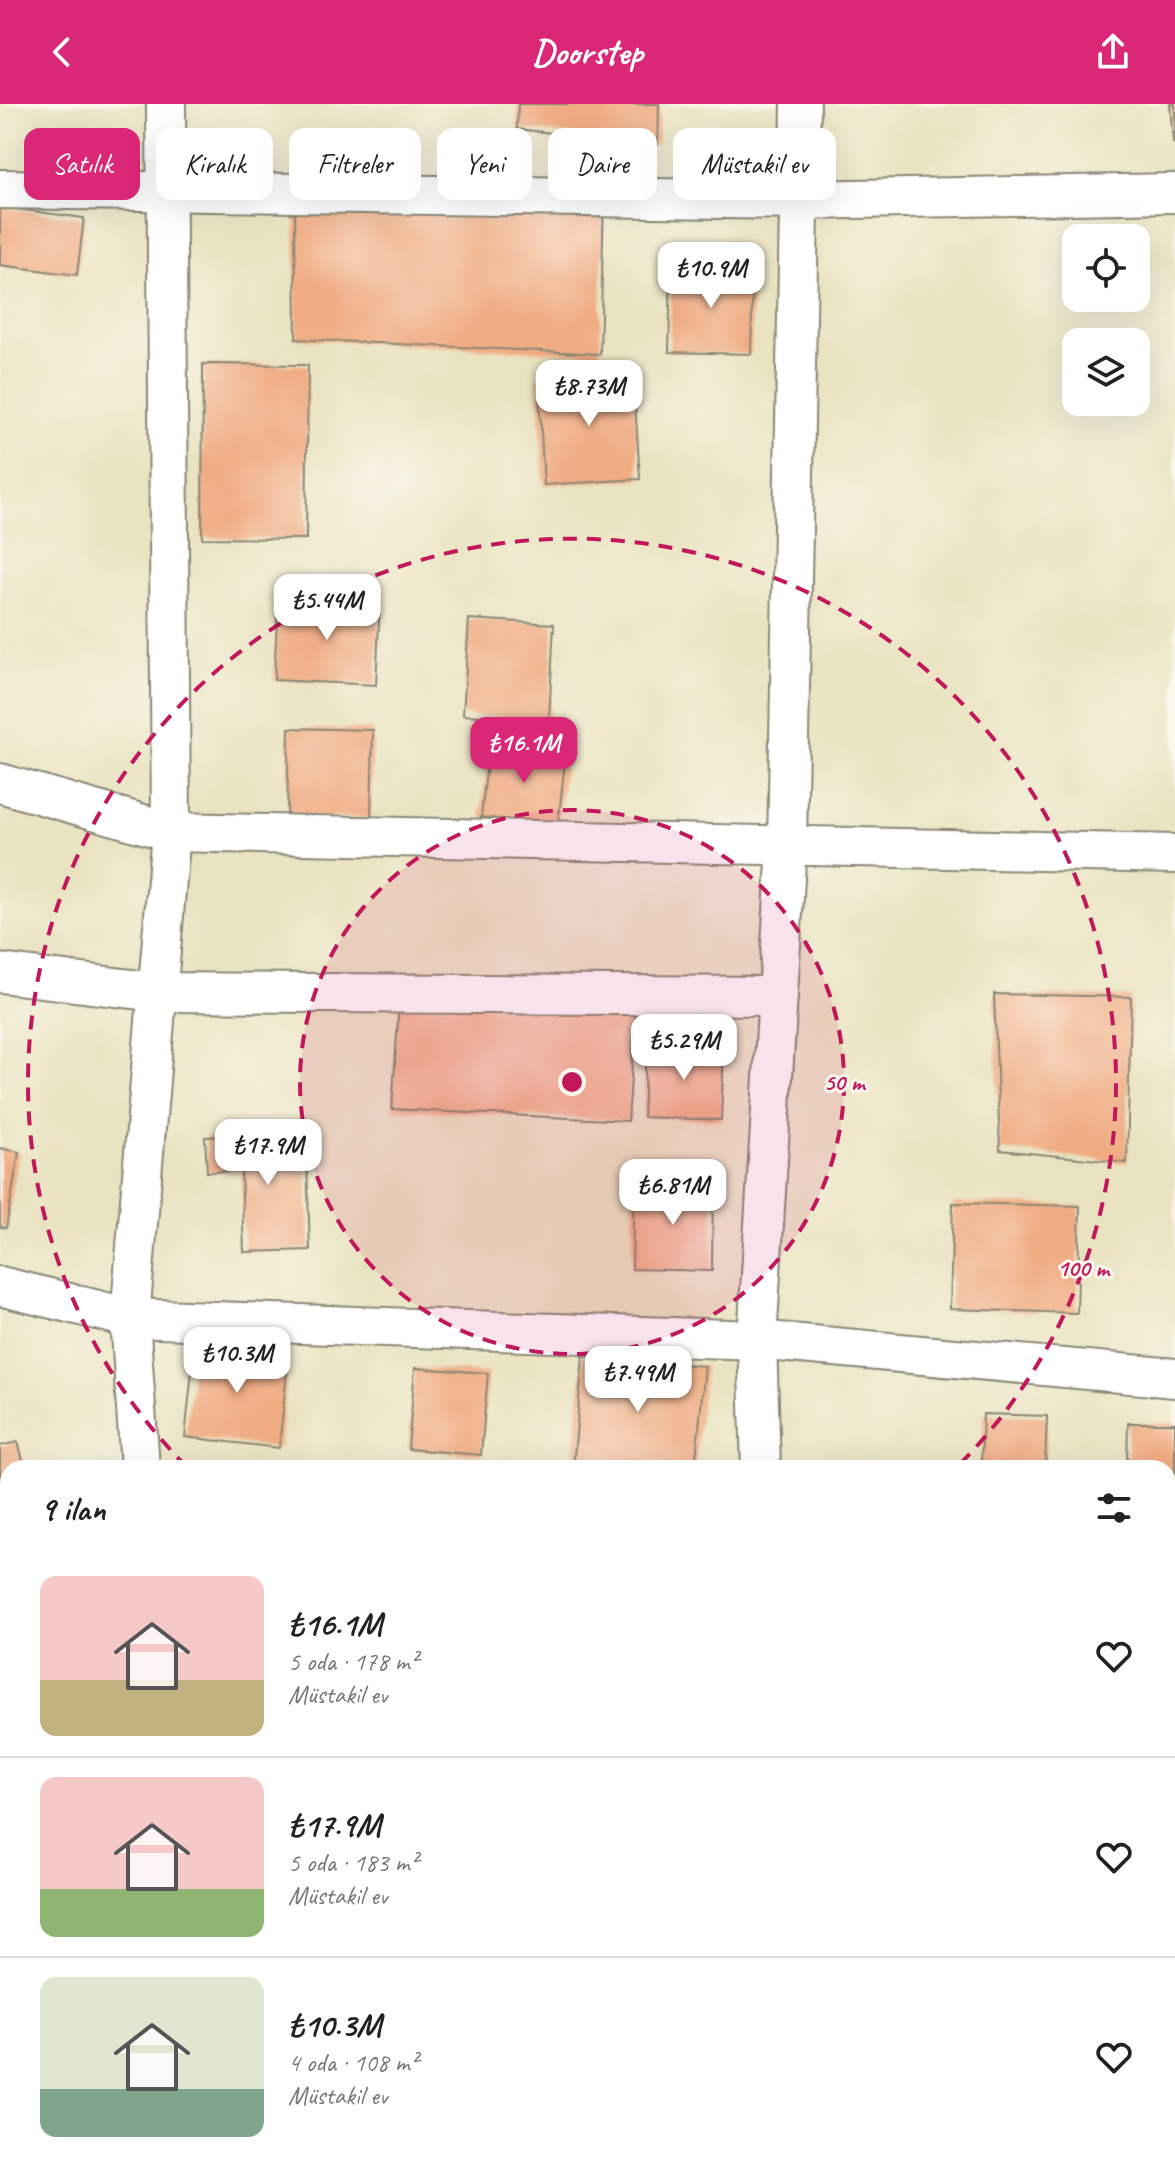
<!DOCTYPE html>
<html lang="tr">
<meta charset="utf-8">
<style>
body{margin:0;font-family:Caveat,sans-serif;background:#f2f2f2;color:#222;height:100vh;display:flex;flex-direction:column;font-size:30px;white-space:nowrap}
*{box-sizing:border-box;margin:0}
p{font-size:26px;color:#767676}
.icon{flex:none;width:44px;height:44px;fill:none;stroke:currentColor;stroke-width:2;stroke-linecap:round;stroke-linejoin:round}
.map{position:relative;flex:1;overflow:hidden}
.side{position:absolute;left:0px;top:1356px;width:1176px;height:712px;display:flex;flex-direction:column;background:#fff;border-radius:24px 24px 0 0;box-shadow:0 8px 32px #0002}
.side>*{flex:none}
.top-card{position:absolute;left:24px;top:24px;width:1128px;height:72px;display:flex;gap:16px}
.tools{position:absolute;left:1062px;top:120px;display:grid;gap:16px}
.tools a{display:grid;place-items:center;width:88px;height:88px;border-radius:16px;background:#fff;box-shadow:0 8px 32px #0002;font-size:40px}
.price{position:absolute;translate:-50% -68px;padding:0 18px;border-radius:16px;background:#fff;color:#222;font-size:26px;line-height:52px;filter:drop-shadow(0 2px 4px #0008)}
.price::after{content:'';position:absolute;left:50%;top:48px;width:24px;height:18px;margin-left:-12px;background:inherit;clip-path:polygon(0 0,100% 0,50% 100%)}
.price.active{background:#db2777;color:#fff}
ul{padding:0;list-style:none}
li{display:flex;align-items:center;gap:24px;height:200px;padding:0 40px}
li+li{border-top:2px solid #e0e0e0}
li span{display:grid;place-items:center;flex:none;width:224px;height:160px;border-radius:16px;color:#555}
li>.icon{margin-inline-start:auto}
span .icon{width:96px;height:96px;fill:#fffc;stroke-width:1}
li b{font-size:34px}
h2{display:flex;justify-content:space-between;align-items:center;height:96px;padding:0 40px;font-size:34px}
.pill{padding:0 28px;border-radius:16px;background:#fff;box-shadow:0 8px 32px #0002;font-size:28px;line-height:72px}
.pill.active{background:#db2777;color:#fff}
header{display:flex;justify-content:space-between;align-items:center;height:104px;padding:0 40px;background:#db2777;color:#fff;font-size:36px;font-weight:800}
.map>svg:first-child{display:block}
.building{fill:#f0ac83}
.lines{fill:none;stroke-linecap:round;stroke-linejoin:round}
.minor-casing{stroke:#8a8776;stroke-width:42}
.minor{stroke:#fff;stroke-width:38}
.ring{fill:none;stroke:#c2185b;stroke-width:4;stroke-dasharray:14 10}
.centre{fill:#c2185b;stroke:#fbf7ec;stroke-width:4}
.ring-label{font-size:24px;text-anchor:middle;font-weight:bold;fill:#c2185b;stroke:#fbf7ec;stroke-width:6;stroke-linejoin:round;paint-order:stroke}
</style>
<header><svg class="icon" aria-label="back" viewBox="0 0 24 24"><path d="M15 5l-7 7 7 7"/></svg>Doorstep<svg class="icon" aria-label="share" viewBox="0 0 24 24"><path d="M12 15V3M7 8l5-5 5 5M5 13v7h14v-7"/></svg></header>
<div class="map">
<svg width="1175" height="2068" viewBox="0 0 1175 2068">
<rect width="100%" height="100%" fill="#fbf7ec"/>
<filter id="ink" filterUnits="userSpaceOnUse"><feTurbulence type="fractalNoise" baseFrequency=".0125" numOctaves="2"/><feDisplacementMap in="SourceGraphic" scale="16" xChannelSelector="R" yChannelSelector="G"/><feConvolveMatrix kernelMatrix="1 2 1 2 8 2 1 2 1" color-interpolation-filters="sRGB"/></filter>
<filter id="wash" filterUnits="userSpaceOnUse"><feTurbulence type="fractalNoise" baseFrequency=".006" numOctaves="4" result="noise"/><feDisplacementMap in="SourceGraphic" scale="32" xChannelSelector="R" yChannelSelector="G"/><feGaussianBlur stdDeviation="1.8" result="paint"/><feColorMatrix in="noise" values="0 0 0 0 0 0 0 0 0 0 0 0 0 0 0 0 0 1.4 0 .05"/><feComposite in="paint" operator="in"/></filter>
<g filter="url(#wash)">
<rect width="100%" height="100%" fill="#eae3c1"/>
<g id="blocks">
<g class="building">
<path d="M518,0H659L658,41L517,25Z"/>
<path d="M1170,0H1175V39H1173Z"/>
<path d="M604,94L600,250L296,235L295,108Z"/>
<path d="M0,103L84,114L77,171L0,161Z"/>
<path d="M671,161L753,163L751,250L669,248Z"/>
<path d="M203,260L308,261L306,435L202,434Z"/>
<path d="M633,267L640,375L544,381L538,273Z"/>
<path d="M278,494L380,499L376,581L274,576Z"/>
<path d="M469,515L554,520L549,616L463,611Z"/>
<path d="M289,624L373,626L371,714L287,713Z"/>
<path d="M489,641L566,648L558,721L481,713Z"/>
<path d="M994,890L1131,893L1127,1059L1000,1046Z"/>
<path d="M399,901H636L628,1017L392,1005Z"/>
<path d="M646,940L724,942L721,1016L643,1013Z"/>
<path d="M306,1029L310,1146L244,1148L241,1067L207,1068L205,1033Z"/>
<path d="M0,1044L19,1048L6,1124L0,1123Z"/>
<path d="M634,1080L713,1081L712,1167L632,1165Z"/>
<path d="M953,1099L1080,1102L1077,1209L950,1205Z"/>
<path d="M195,1239L289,1249L279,1344L185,1333Z"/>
<path d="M583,1252L705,1262L695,1364H573Z"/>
<path d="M415,1264L488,1269L481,1351L408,1345Z"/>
<path d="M983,1310L1047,1312L1045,1364H981Z"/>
<path d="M1128,1319H1175V1401H1168V1364H1127Z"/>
<path d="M18,1338L25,1364H8V1412L0,1414V1342Z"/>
<path d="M0,1523L8,1546V1593L0,1596Z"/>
<path d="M7,1661L8,1725L0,1727V1663Z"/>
<path d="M8,1763V1845H6L0,1765Z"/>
</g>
</g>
</g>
<g filter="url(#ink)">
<use href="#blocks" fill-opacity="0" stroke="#8a8776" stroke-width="2"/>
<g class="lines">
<g class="minor-casing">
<g id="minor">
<path d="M0,85L800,96L1175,89"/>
<path d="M0,679L171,728L1175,750"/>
<path d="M0,869L157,888L778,892"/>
<path d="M0,1182L130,1214L757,1236L1175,1274"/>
<path d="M140,1364L130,1214L171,728L166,0"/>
<path d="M761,1364L757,1236L787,742L801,0"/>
<path d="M0,1478L8,1476"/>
<path d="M1168,1669L1175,1670"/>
<path d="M1168,2045L1175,2046"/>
<path d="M192,2068L195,2060"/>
<path d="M623,2068L626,2060"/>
</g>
</g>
<use href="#minor" class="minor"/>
</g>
</g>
<circle cx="572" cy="978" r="272" fill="#c2185b" fill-opacity=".12"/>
<g class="ring">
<circle cx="572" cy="978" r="272"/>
<path d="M187 1363A544 544 0 1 1 957 1363"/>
</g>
<circle cx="572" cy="978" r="12" class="centre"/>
<g class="ring-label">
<text x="844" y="986">50 m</text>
<text x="1083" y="1172">100 m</text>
</g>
</svg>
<div class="tools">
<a><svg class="icon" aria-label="locate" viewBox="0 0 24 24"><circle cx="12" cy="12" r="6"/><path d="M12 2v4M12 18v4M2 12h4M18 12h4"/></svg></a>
<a><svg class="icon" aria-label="layers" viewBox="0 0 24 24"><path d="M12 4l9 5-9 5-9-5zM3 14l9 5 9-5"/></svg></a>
</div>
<b class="price" style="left:711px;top:206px">₺10.9M</b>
<b class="price" style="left:589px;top:324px">₺8.73M</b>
<b class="price" style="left:327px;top:538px">₺5.44M</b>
<b class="price active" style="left:524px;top:681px">₺16.1M</b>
<b class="price" style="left:684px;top:978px">₺5.29M</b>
<b class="price" style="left:268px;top:1083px">₺17.9M</b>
<b class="price" style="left:673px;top:1123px">₺6.81M</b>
<b class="price" style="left:237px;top:1291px">₺10.3M</b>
<b class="price" style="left:638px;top:1310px">₺7.49M</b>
<div class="top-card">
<a class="pill active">Satılık</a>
<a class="pill">Kiralık</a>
<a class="pill">Filtreler</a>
<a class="pill">Yeni</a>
<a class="pill">Daire</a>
<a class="pill">Müstakil ev</a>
</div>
<section class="side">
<h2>9 ilan<svg class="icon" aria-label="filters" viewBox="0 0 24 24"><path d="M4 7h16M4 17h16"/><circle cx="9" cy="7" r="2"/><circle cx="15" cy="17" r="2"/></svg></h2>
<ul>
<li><span style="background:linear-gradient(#f6c9c9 65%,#c2b280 0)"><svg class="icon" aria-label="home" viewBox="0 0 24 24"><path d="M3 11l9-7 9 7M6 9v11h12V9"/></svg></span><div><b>₺16.1M</b><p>5 oda · 178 m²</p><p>Müstakil ev</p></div><svg class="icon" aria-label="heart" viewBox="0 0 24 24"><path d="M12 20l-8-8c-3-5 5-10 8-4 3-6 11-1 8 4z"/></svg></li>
<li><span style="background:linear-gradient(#f6c9c9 70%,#8fb573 0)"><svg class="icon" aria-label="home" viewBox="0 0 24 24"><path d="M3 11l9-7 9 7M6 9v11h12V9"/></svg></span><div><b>₺17.9M</b><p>5 oda · 183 m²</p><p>Müstakil ev</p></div><svg class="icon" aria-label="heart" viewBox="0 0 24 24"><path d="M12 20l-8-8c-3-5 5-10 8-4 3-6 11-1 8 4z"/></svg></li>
<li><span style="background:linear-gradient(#dfe7d0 70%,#7fa58c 0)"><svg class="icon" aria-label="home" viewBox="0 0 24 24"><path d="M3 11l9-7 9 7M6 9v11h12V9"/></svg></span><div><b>₺10.3M</b><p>4 oda · 108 m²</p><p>Müstakil ev</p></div><svg class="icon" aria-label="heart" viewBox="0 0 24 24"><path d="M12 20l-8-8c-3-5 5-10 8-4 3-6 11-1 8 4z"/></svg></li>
</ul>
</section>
</div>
